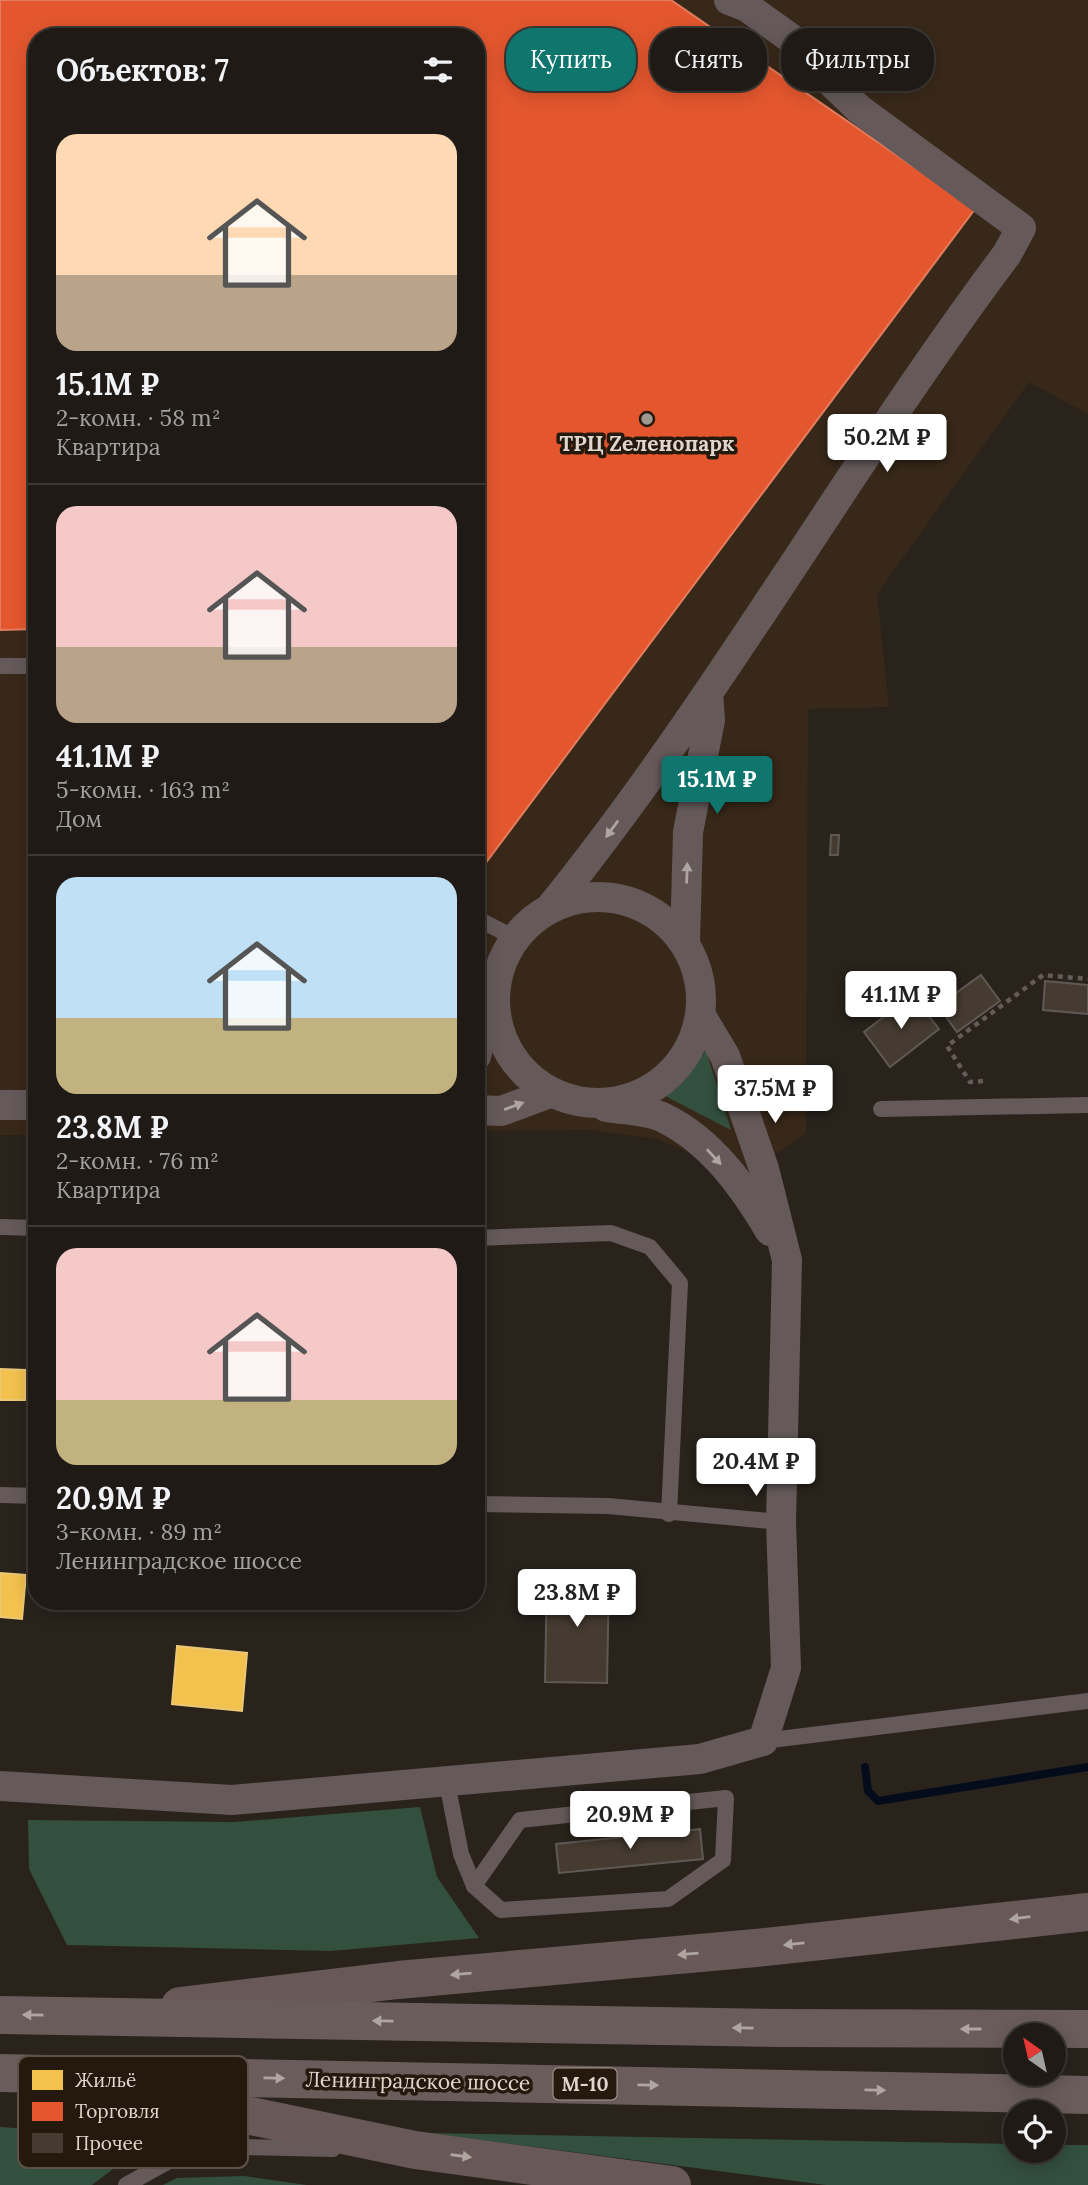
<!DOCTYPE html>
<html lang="ru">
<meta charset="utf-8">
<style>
body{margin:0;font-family:Lora,serif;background:#2c2722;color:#f1f3f6;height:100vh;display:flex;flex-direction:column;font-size:26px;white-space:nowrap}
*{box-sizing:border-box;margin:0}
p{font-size:23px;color:#a1a1a0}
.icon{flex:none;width:38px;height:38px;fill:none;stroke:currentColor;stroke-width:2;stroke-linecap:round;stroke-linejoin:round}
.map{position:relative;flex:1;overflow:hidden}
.drawer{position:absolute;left:28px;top:28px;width:457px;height:1582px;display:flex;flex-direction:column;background:#1f1a15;border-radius:28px;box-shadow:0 4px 18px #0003,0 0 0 2px #3c3834}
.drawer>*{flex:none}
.hud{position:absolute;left:506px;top:28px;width:476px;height:63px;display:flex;gap:14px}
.needle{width:46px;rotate:326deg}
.controls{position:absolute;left:1003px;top:2023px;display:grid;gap:14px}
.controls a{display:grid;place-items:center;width:63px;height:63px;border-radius:50%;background:#1f1a15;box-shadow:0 4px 18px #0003,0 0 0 2px #3c3834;font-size:35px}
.price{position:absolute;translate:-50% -60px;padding:0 16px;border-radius:7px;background:#fff;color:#222;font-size:23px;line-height:46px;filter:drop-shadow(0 2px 4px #0008)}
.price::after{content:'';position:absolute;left:50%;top:42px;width:21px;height:16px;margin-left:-10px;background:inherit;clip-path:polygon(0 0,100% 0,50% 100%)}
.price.active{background:#0f766e;color:#fff}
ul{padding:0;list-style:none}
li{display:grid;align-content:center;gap:14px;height:371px;padding:0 28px}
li+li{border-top:2px solid #3c3834}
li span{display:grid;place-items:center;height:217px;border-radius:21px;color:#555}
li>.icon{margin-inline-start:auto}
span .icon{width:126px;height:126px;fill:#fffc;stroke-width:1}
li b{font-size:30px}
h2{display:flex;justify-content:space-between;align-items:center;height:84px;padding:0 28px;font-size:30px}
.pill{padding:0 24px;border-radius:28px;background:#1f1a15;box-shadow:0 4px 18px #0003,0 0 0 2px #3c3834;font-size:24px;line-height:63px}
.pill.active{background:#0f766e;color:#fff}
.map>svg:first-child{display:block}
.built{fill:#382819}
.green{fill:#334f3e}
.homes{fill:#f2c14e;stroke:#ecc875;stroke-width:2}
.shops{fill:#e4572e;stroke:#e27d5e;stroke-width:2}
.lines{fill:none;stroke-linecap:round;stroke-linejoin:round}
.stream{stroke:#040c1c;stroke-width:8}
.building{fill:#453b30;stroke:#5f5954;stroke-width:2}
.path{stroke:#655b5a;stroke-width:4.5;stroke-dasharray:5 5;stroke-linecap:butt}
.service{stroke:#65595a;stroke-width:16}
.minor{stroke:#65595a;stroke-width:30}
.primary{stroke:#685958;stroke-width:38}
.trunk{stroke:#695c5b;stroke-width:38}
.oneway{fill:#aea5a0}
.oneway2{fill:#afa59f}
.oneway3{fill:#b0a6a1}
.poi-dot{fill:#9f9890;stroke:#25190d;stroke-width:2.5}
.labels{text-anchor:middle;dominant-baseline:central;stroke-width:7;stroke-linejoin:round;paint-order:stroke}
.shield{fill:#25190d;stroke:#a79e95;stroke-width:2}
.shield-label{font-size:19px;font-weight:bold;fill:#dfd7cf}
.poi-label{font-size:21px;font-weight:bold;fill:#dfd7cf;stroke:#25190d}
.street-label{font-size:21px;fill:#dfd7cf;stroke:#25190d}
.key{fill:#25190d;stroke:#5d5247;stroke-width:2}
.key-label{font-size:19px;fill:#dfd7cf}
</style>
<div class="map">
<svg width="1088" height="2185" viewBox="0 0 1088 2185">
<rect width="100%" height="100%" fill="#29231c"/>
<path class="built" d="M0,0H1088V414L1029,382L877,594L889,707L808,709L806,1133L728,1187L702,1158L657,1139L589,1130L476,1131V37H37V1135H0Z"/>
<g class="green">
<path d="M706,1051L731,1130L665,1096Z"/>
<path d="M420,1807L437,1877L479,1938L331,1951L67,1945L29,1869L28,1820L234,1822Z"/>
<path d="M0,2127L214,2141L163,2146L113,2169L92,2185H0Z"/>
<path d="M427,2133L1015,2144V2151H1054V2145H1088V2185H826Z"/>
<path d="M244,2176L307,2185H163L177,2178Z"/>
</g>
<g class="homes">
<path d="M0,1369L26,1370L25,1400H0Z"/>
<path d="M0,1573L26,1575L22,1619L0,1617Z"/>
<path d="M177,1646L247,1653L242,1711L172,1704Z"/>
</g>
<path class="shops" d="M0,0H671L975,209L476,876V37H37V629L0,630Z"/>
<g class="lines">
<path class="stream" d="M865,1767L868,1791L878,1801L1088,1767"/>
</g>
<g class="building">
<path d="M831,835H839L838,855H830Z"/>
<path d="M981,975L1000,1001L957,1032L938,1006Z"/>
<path d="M1045,981L1088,985V1014L1043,1010Z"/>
<path d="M912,995L939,1029L890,1067L864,1032Z"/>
<path d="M547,1575L609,1576L607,1683L545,1682Z"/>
<path d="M700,1829L703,1859L559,1873L556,1844Z"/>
</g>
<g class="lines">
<path class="path" d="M983,1081L970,1082L947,1046L1043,975L1088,979"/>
<g class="service">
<path d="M0,666H37"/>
<path d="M476,918L515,938"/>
<path d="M881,1109L1088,1105"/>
<path d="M0,1227L37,1228"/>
<path d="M476,1238L611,1233L650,1247L680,1283L669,1514"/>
<path d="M0,1495L37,1496"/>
<path d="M476,1504L608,1506L781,1522"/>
<path d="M763,1741L1088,1701"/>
<path d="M447,1783L461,1854L474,1886"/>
<path d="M726,1798L723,1860L668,1899L501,1910L474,1886L520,1820Z"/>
<path d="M126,2185L169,2161L243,2147L333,2149"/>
</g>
<g class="minor">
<circle cx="598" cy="1000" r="103"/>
<path d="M551,907C718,700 848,466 1007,254L1021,228L859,109L834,85L807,50L747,7L729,0"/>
<path d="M685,941L688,832L710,720L708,693"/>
<path d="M476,1056L491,1001"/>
<path d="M0,1105H37"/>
<path d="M606,1107C623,1110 648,1110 664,1118C711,1141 744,1187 770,1231"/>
<path d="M476,1110L501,1111L550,1093"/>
<path d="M0,1786L232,1800L700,1759L763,1741L786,1668L781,1522L787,1260L764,1169L725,1056L701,1016"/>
</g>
<g class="primary">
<path d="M180,2006L398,1980L756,1948L1088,1912"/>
<path d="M112,2082L217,2109L415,2150L672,2185"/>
</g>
<g class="trunk">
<path d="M0,2015L778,2028L1088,2029"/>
<path d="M0,2073L1088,2095"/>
</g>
</g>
<defs><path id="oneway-solid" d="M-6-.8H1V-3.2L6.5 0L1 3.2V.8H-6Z" transform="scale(1.75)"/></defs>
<g class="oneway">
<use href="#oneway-solid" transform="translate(612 829) rotate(126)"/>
<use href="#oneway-solid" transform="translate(687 873) rotate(-88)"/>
<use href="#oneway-solid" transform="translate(514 1106) rotate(-20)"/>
<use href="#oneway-solid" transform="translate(714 1157) rotate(47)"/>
</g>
<g class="oneway2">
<use href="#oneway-solid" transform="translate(1020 1918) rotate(173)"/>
<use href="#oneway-solid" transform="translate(794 1944) rotate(174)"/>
<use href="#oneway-solid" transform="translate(688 1954) rotate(175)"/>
<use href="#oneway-solid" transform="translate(461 1974) rotate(175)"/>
<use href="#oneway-solid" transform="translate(461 2156) rotate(8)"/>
</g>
<g class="oneway3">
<use href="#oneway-solid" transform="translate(33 2015) rotate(-179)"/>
<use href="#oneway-solid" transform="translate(383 2021) rotate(-179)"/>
<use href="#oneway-solid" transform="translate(743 2028) rotate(-179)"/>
<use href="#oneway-solid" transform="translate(971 2029) rotate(-180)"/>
<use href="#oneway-solid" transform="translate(274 2078) rotate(1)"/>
<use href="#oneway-solid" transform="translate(648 2085) rotate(1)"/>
<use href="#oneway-solid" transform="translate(875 2090) rotate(1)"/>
</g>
<circle class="poi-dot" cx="647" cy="419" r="7"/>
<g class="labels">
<rect class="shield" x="553.5" y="2068.5" width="63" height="31" rx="5"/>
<g class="shield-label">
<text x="585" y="2084">М-10</text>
</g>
<g class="poi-label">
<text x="647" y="443">ТРЦ Zеленопарк</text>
</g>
<g class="street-label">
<text transform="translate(418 2081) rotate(1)">Ленинградское шоссе</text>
</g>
</g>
<rect x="18" y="2056" width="230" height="112" rx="10" class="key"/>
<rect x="32" y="2070" width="31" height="20" fill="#f2c14e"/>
<rect x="32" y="2102" width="31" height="19" fill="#e4572e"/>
<rect x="32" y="2133" width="31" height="20" fill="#453b30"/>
<g class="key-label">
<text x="75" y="2087">Жильё</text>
<text x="75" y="2118">Торговля</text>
<text x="75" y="2150">Прочее</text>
</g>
</svg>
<div class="controls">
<a><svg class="needle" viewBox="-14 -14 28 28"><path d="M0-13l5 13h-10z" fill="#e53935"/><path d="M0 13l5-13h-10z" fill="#a1a1a0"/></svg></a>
<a><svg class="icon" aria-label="locate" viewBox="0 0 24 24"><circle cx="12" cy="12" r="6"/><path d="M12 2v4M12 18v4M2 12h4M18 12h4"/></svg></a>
</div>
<b class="price" style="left:887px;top:474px">50.2M ₽</b>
<b class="price active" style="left:717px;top:816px">15.1M ₽</b>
<b class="price" style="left:901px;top:1031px">41.1M ₽</b>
<b class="price" style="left:775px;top:1125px">37.5M ₽</b>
<b class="price" style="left:756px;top:1498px">20.4M ₽</b>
<b class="price" style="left:577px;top:1629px">23.8M ₽</b>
<b class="price" style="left:630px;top:1851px">20.9M ₽</b>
<div class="hud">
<a class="pill active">Купить</a>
<a class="pill">Снять</a>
<a class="pill">Фильтры</a>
</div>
<section class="drawer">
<h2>Объектов: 7<svg class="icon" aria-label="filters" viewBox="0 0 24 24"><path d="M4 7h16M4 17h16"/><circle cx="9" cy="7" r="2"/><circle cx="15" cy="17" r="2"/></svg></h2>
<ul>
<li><span style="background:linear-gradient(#ffd9b3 65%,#b9a48a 0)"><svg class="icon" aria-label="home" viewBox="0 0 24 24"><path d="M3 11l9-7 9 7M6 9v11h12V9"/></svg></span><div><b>15.1M ₽</b><p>2-комн. · 58 m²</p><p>Квартира</p></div></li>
<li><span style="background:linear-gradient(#f6c9c9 65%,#b9a48a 0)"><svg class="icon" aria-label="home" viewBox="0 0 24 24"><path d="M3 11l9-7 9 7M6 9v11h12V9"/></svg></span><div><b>41.1M ₽</b><p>5-комн. · 163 m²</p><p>Дом</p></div></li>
<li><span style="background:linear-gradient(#bfe0f5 65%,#c2b280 0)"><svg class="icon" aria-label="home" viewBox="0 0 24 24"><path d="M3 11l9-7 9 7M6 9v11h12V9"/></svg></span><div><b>23.8M ₽</b><p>2-комн. · 76 m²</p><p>Квартира</p></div></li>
<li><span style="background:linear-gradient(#f6c9c9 70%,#c2b280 0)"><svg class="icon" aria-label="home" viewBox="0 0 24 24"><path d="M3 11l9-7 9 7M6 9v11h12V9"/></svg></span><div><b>20.9M ₽</b><p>3-комн. · 89 m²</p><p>Ленинградское шоссе</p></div></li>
</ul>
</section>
</div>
